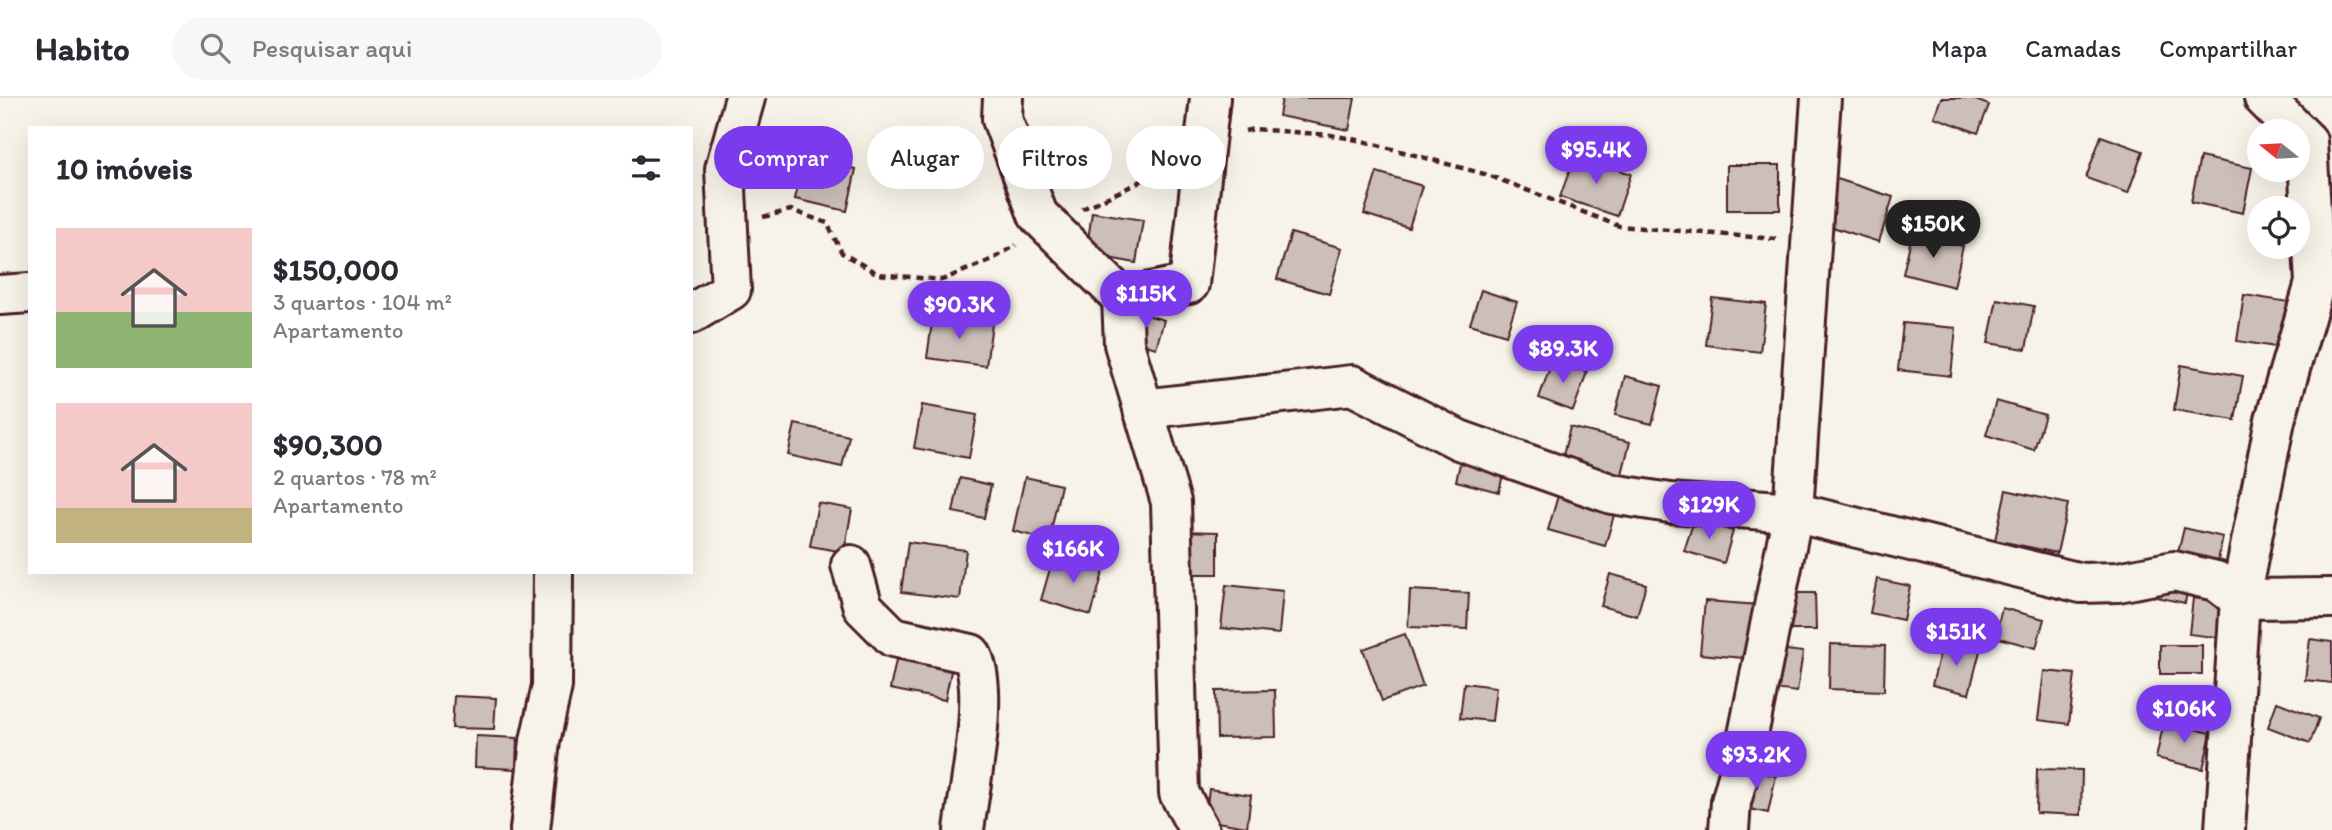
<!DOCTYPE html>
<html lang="pt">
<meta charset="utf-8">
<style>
body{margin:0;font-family:Itim,sans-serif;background:#f7f7f7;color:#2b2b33;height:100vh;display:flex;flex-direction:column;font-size:26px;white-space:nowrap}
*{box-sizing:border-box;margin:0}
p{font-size:23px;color:#7c7c81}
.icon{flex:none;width:38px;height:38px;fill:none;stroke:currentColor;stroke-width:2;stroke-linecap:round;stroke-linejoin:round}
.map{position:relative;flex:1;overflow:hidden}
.drawer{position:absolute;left:28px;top:28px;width:665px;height:448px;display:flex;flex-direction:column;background:#fff;border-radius:0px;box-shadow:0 7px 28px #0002}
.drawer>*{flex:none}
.banner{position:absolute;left:714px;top:28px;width:665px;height:63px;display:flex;gap:14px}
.needle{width:46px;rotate:288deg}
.tools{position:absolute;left:2247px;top:21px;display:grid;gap:14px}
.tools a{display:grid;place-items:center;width:63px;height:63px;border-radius:50%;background:#fff;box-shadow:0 7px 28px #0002;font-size:35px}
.price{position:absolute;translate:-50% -60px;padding:0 16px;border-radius:24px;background:#7c3aed;color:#fff;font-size:23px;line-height:46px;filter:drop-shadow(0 2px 4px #0008)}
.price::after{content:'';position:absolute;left:50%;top:42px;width:21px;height:16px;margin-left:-10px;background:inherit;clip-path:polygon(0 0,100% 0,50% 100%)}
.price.on{background:#222;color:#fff}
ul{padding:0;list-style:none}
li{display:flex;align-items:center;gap:21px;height:175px;padding:0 28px}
li span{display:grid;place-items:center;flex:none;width:196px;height:140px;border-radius:0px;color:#555}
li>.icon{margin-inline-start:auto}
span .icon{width:84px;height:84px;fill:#fffc;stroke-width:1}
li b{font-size:30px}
h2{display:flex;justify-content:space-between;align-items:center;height:84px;padding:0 28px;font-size:30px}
.pill{padding:0 24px;border-radius:32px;background:#fff;box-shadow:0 7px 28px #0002;font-size:24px;line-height:63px}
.pill.on{background:#7c3aed;color:#fff}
header{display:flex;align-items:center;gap:42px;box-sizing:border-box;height:98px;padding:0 35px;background:#fff;border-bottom:2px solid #e1e1e2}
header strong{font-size:33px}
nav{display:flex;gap:38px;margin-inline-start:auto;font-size:24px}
.search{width:490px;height:63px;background:#f7f7f7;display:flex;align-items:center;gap:18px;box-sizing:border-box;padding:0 24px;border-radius:38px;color:#7c7c81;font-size:26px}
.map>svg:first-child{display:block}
.building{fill:#ccbfb9;stroke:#4a1f2b;stroke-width:2}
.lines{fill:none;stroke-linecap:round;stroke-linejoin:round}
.minor-casing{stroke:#4a1f2b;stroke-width:44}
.path{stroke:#4a1f2b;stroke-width:4.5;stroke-dasharray:7 5;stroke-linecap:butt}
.minor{stroke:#f7f3e8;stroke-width:38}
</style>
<header>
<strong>Habito</strong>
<div class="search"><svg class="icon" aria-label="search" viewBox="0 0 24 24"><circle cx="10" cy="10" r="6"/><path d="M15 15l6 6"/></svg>Pesquisar aqui</div>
<nav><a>Mapa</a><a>Camadas</a><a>Compartilhar</a></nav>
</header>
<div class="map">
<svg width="2332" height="732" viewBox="0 0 2332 732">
<rect width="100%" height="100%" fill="#f7f3e8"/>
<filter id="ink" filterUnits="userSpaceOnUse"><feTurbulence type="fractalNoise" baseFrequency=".0143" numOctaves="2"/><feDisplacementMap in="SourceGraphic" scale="14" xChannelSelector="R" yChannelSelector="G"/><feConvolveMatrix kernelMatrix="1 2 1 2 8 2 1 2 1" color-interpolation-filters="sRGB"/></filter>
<g filter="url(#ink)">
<g class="building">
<path d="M1282,0H1355L1349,32L1279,18Z"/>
<path d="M1941,0H1970L1989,7L1978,35L1934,19Z"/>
<path d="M2101,38L2143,53L2128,95L2086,80Z"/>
<path d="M1575,57L1631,76L1617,118L1560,99Z"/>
<path d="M2200,59L2252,70L2243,115L2191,104Z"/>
<path d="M804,60L856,71L847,113L795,101Z"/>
<rect x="1727" y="67" width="53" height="45"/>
<path d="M1377,74L1422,88L1409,130L1364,116Z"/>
<path d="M1831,79L1893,99L1879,144L1817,124Z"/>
<path d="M1092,114L1143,122L1136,165L1086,156Z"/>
<path d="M1291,135L1342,150L1329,196L1277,181Z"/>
<path d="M1912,136L1963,148L1954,189L1903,176Z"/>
<path d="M1481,192L1517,204L1506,237L1470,226Z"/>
<path d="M2244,197L2289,204L2282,250L2237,243Z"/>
<path d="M1712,200L1766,206L1760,254L1706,247Z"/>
<path d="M1997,201L2034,208L2026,251L1988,245Z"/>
<path d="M1137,214L1164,222L1156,250L1129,242Z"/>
<path d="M933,217L992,226L986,268L927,260Z"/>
<path d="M1903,225L1956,230L1951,278L1898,272Z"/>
<path d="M1553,261L1587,274L1573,313L1539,300Z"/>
<path d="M2181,267L2243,278L2235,322L2174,312Z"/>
<path d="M1625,278L1662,288L1652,326L1615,317Z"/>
<path d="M1996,303L2045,317L2034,352L1986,337Z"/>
<path d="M922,307L977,317L969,360L914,350Z"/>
<path d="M795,326L849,338L842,369L788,357Z"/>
<path d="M1570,329L1630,344L1620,384L1560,370Z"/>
<path d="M1463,353L1506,364L1499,394L1456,383Z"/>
<path d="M1025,379L1061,387L1049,442L1013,433Z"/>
<path d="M960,380L991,387L984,420L953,414Z"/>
<path d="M1560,391L1617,407L1605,448L1548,432Z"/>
<path d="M2006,392L2068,406L2057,455L1995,442Z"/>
<path d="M818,405L852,411L844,454L810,448Z"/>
<path d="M1694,422L1733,433L1724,465L1684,453Z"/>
<path d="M2184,430L2223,439L2217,467L2177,459Z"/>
<path d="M1179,433L1218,434V476H1179Z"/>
<path d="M908,444L966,452L960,501L901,494Z"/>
<path d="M1054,457L1104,471L1091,517L1041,502Z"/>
<path d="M1610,476L1646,486L1637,518L1601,508Z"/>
<path d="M2155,476L2189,483L2185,505L2151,498Z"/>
<path d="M1877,481L1910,488L1903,522L1870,515Z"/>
<path d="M1226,487L1283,493L1279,536L1221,530Z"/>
<path d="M1410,492L1469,495L1467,531L1408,529Z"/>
<path d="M1781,495H1815L1816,532H1781Z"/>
<path d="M2193,500L2233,504L2229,541L2189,536Z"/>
<path d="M1705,503L1759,507L1754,561L1700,556Z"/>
<path d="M2002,510L2044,521L2036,550L1995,539Z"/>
<path d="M1405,536L1423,588L1382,603L1363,551Z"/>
<path d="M2310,541L2332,544V585L2305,582Z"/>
<path d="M1943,543L1980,553L1969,596L1932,587Z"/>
<path d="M1830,546L1885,548L1884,593L1829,591Z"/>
<rect x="2160" y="547" width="42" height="29"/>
<path d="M899,548L954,559L945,602L890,591Z"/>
<path d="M1778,551L1803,554L1797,594L1773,591Z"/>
<path d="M2044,573L2075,576L2069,626L2038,622Z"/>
<path d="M1464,585L1496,589L1492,623L1460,620Z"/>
<path d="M1275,592L1276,639L1217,640L1216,593Z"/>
<path d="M454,598L496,600L494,631L452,630Z"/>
<path d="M2277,604L2319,620L2310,645L2268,629Z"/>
<path d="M2164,624L2211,635L2203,671L2156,660Z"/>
<path d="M476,638L517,640L516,671L475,669Z"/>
<path d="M1744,671L1776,678L1768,715L1736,708Z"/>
<path d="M2037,671L2082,672L2081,717L2036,715Z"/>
<path d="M1209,691L1251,697L1247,729L1205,722Z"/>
</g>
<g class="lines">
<g class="minor-casing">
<g id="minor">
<path d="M1003,0L1002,21L1038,117L1122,200L1124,246L1171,404L1179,695L1199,732"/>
<path d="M2264,0L2297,33"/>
<path d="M0,197L30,195"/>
<path d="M1122,200L1189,186L1210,0"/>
<path d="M691,216L731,192L725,71L745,0"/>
<path d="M1143,311L1352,287L1459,342L1612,396L1670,405L1793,414L2081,485L2118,484L2174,473L2216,483L2240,501L2332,500"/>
<path d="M851,467L863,509L893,539L971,556C991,591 969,690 964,732"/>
<path d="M530,732L540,643L552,588L553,474"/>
<path d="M1729,732L1731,704L1744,657L1793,414L1821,0"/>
<path d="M2225,732L2240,501L2275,322L2315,185L2307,43L2298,34"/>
</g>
</g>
<g class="path">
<path d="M1245,33L1254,31L1331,37L1363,43L1488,77L1619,128L1776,141"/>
<path d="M1082,111L1138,85L1164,68"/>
<path d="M763,119L791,112L827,125L842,155L878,176L942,182L993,161L1016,147"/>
</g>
<use href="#minor" class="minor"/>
</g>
</g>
</svg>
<div class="tools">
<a><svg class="needle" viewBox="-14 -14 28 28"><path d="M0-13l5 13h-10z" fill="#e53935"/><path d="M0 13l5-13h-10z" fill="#7c7c81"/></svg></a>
<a><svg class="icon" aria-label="locate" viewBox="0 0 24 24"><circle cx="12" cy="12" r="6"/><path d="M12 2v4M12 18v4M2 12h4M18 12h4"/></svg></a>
</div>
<b class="price" style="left:1596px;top:88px">$95.4K</b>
<b class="price on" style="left:1933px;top:162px">$150K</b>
<b class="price" style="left:1146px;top:232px">$115K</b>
<b class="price" style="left:959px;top:243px">$90.3K</b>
<b class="price" style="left:1563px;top:287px">$89.3K</b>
<b class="price" style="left:1709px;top:443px">$129K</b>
<b class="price" style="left:1073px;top:487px">$166K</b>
<b class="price" style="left:1956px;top:570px">$151K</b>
<b class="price" style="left:2184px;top:647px">$106K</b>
<b class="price" style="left:1756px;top:693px">$93.2K</b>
<div class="banner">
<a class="pill on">Comprar</a>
<a class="pill">Alugar</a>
<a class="pill">Filtros</a>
<a class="pill">Novo</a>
</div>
<section class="drawer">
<h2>10 imóveis<svg class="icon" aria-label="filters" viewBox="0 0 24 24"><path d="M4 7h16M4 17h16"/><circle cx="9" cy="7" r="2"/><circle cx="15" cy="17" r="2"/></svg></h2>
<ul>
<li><span style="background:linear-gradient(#f6c9c9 60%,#8fb573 0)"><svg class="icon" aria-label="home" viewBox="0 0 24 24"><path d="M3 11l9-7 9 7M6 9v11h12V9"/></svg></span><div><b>$150,000</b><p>3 quartos · 104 m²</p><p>Apartamento</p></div></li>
<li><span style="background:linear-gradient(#f6c9c9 75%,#c2b280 0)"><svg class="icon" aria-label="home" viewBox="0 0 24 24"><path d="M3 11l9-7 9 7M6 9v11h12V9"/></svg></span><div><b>$90,300</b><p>2 quartos · 78 m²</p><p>Apartamento</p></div></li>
</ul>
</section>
</div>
